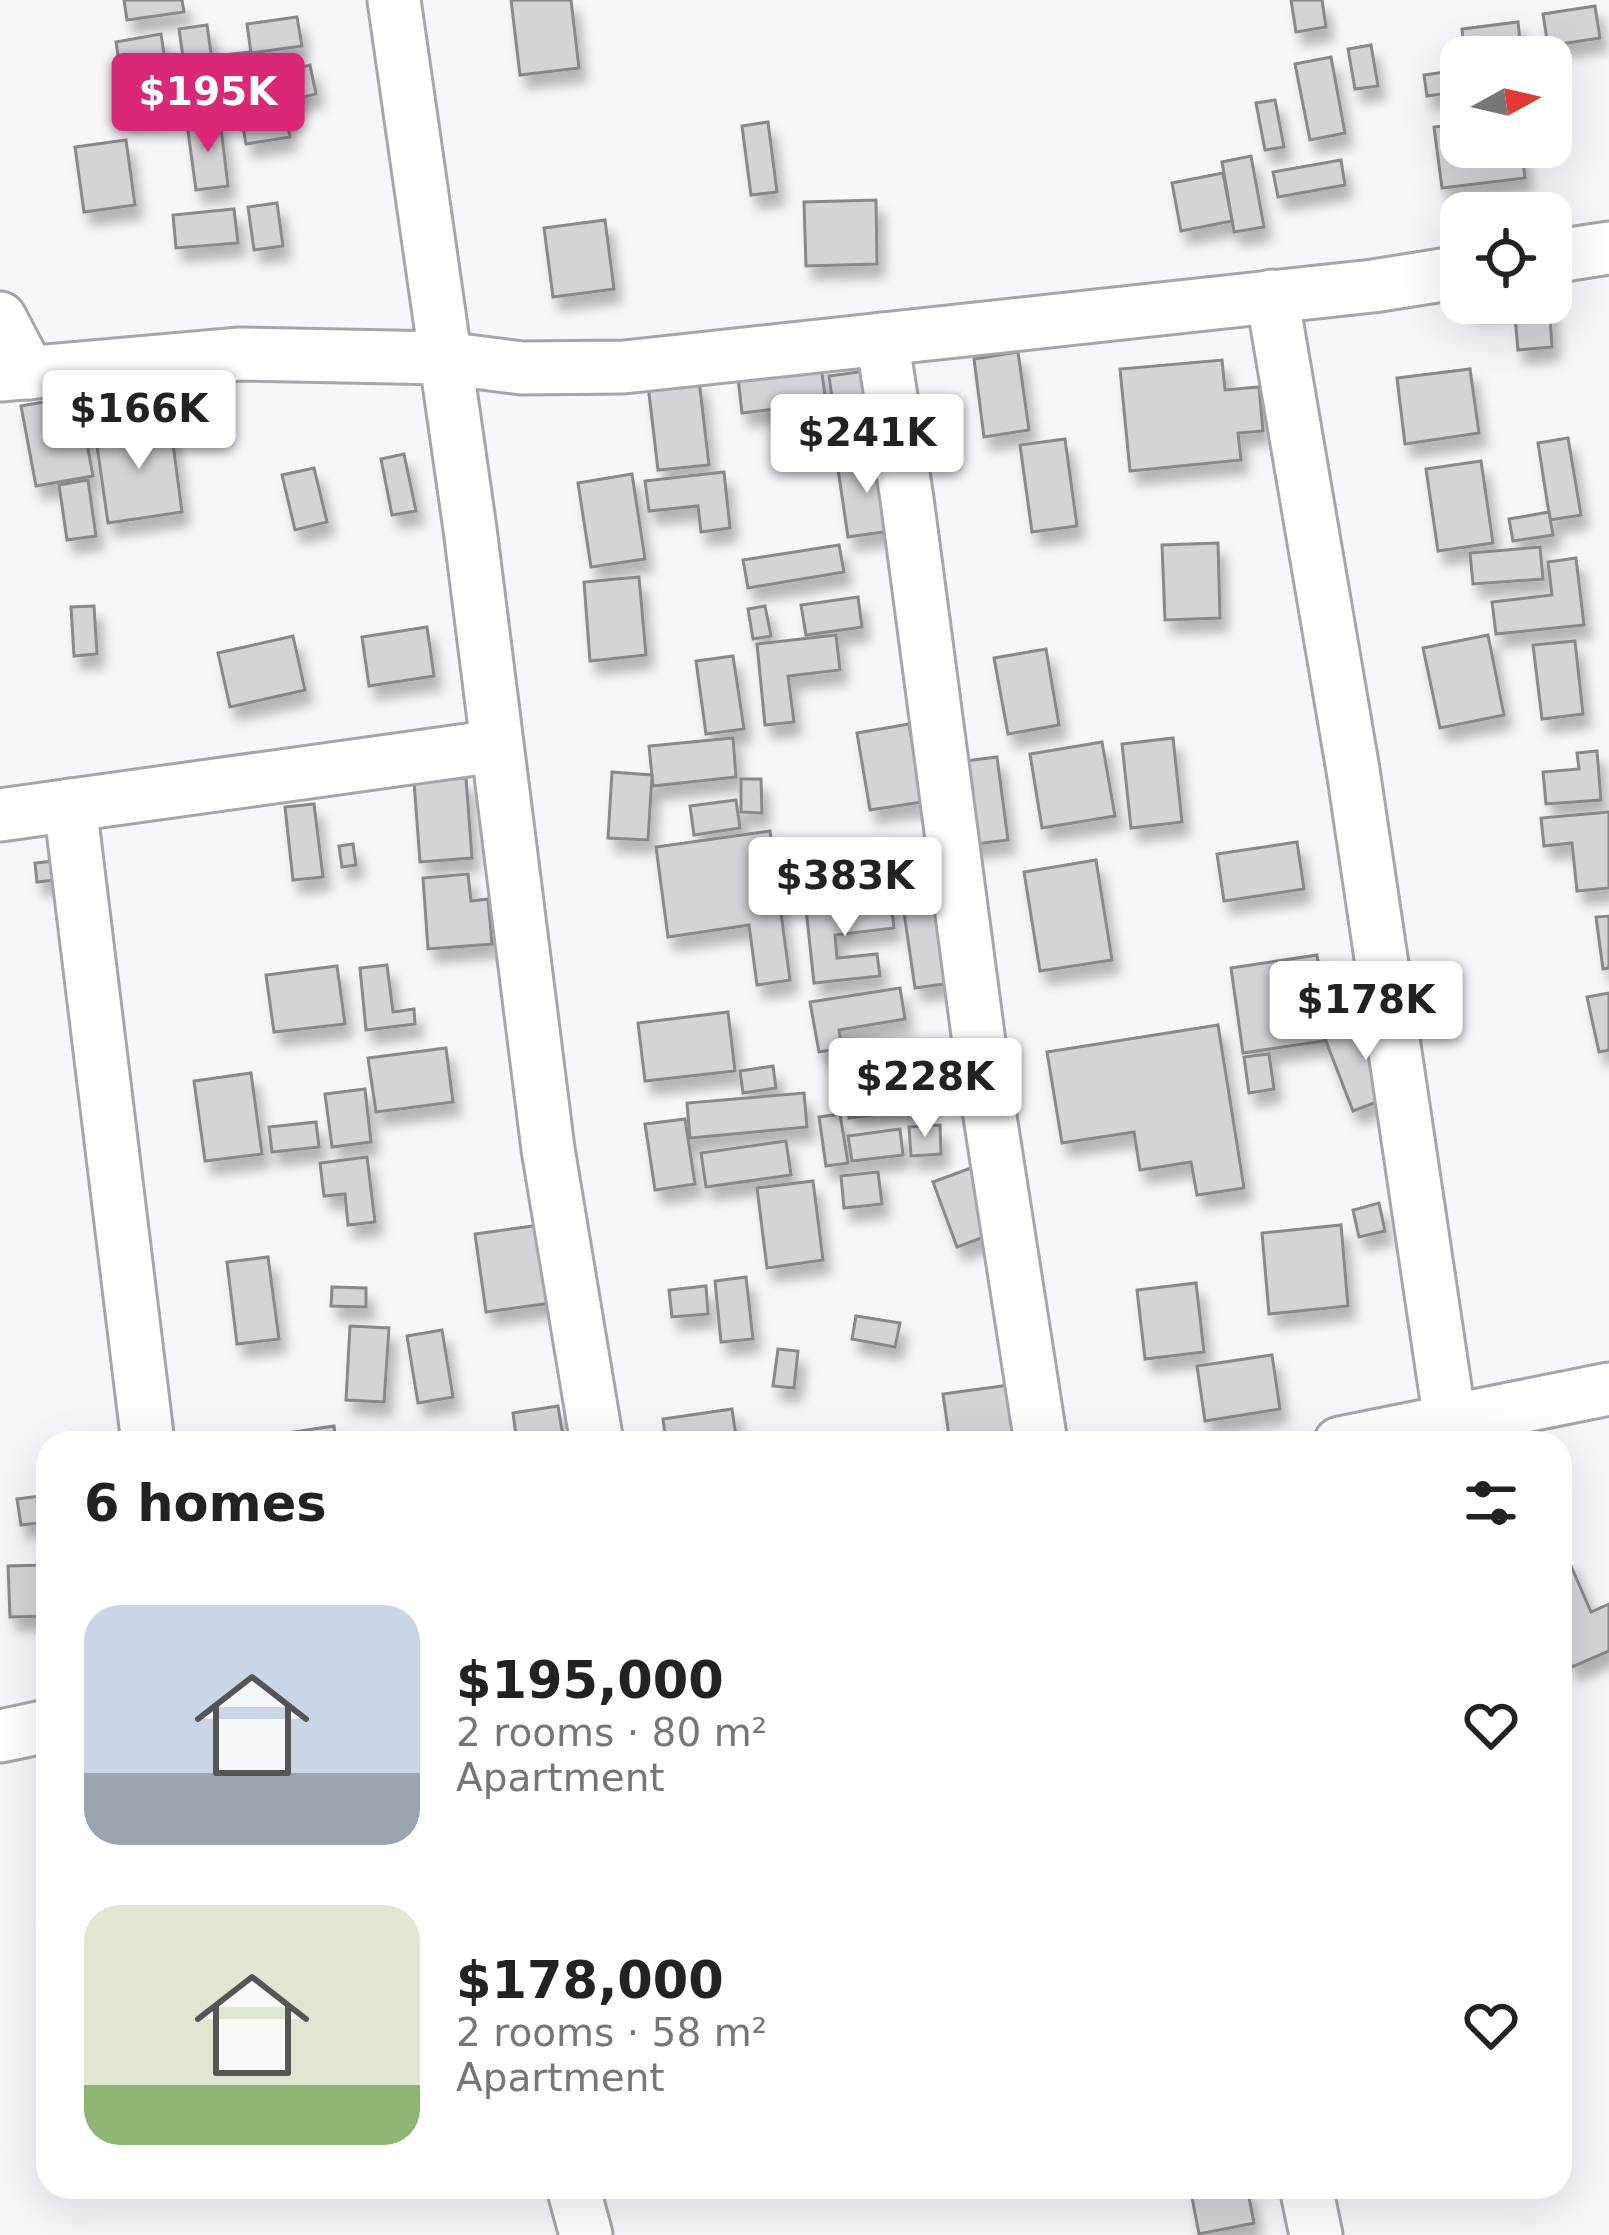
<!DOCTYPE html>
<meta charset="utf-8">
<style>
body{margin:0;font-family:"DejaVu Sans",sans-serif;background:#f6f6f6;color:#222;height:100vh;display:flex;flex-direction:column;font-size:45px;white-space:nowrap}
*{box-sizing:border-box;margin:0}
p{font-size:39px;color:#767676}
.icon{flex:none;width:66px;height:66px;fill:none;stroke:currentColor;stroke-width:2;stroke-linecap:round;stroke-linejoin:round}
.map{position:relative;flex:1;overflow:hidden}
.details{position:absolute;left:36px;top:1431px;width:1536px;height:768px;display:flex;flex-direction:column;background:#fff;border-radius:36px;box-shadow:0 12px 48px #0002}
.details>*{flex:none}
.needle{width:78px;rotate:82deg}
.fabs{position:absolute;left:1440px;top:36px;display:grid;gap:24px}
.fabs a{display:grid;place-items:center;width:132px;height:132px;border-radius:24px;background:#fff;box-shadow:0 12px 48px #0002;font-size:60px}
.price{position:absolute;translate:-50% -102px;padding:0 27px;border-radius:12px;background:#fff;color:#222;font-size:39px;line-height:78px;filter:drop-shadow(0 3px 6px #0008)}
.price::after{content:'';position:absolute;left:50%;top:72px;width:36px;height:27px;margin-left:-18px;background:inherit;clip-path:polygon(0 0,100% 0,50% 100%)}
.price.current{background:#db2777;color:#fff}
ul{padding:0;list-style:none}
li{display:flex;align-items:center;gap:36px;height:300px;padding:0 48px}
li span{display:grid;place-items:center;flex:none;width:336px;height:240px;border-radius:36px;color:#555}
li>.icon{margin-inline-start:auto}
span .icon{width:144px;height:144px;fill:#fffc;stroke-width:1}
li b{font-size:51px}
h2{display:flex;justify-content:space-between;align-items:center;height:144px;padding:0 48px;font-size:51px}
.map>svg:first-child{display:block}
.building{fill:#d4d3d9;stroke:#89888e;stroke-width:3;filter:url(#shadow)}
.lines{fill:none;stroke-linecap:round;stroke-linejoin:round}
.minor-casing{stroke:#a5a5ab;stroke-width:57}
.minor{stroke:#fff;stroke-width:51}
</style>
<div class="map">
<svg width="1609" height="2235" viewBox="0 0 1609 2235">
<defs>
<filter id="shadow"><feDropShadow dx="7" dy="13" stdDeviation="6" flood-color="#0004"/></filter>
</defs>
<rect width="100%" height="100%" fill="#f6f6fc"/>
<g class="building">
<path d="M124,0H182L184,12L127,20Z"/>
<path d="M511,0H571L579,68L520,75Z"/>
<path d="M1291,0H1322L1326,27L1296,32Z"/>
<path d="M1595,6L1600,38L1548,46L1543,14Z"/>
<path d="M297,17L302,46L251,53L247,24Z"/>
<path d="M1518,22L1522,57H1465L1462,29Z"/>
<path d="M207,25L212,60L184,64L179,29Z"/>
<path d="M161,34L172,107L127,114L116,42Z"/>
<path d="M1371,45L1378,86L1355,89L1348,49Z"/>
<path d="M250,52L255,105L227,107L223,55Z"/>
<path d="M1331,57L1345,133L1310,140L1295,64Z"/>
<path d="M310,65L316,94L270,105L264,76Z"/>
<path d="M215,67L220,108L200,110L195,69Z"/>
<path d="M1452,71L1455,92L1427,96L1424,75Z"/>
<path d="M1275,100L1284,147L1265,150L1256,103Z"/>
<path d="M284,108L290,137L246,144L241,116Z"/>
<path d="M220,120L228,186L196,190L187,124Z"/>
<path d="M768,122L777,192L751,195L742,126Z"/>
<path d="M1461,124V147H1521L1525,178L1442,188L1434,127Z"/>
<path d="M126,140L135,205L84,212L75,147Z"/>
<path d="M1251,156L1264,227L1234,232L1222,162Z"/>
<path d="M1341,160L1345,185L1278,197L1273,172Z"/>
<path d="M1223,173L1232,221L1181,231L1172,183Z"/>
<path d="M876,200L877,264L806,266L804,202Z"/>
<path d="M277,203L283,246L254,250L248,207Z"/>
<path d="M234,209L238,243L176,248L173,215Z"/>
<path d="M605,220L614,289L553,297L544,228Z"/>
<path d="M1470,303H1549L1552,347L1518,350L1514,305L1470,309Z"/>
<path d="M1018,352L1029,430L984,437L974,359Z"/>
<path d="M820,359L826,403L742,413L737,369Z"/>
<path d="M1222,360L1225,390L1259,387L1263,431L1238,433L1241,460L1130,471L1120,369Z"/>
<path d="M1470,369L1479,433L1405,444L1397,378Z"/>
<path d="M873,370L883,443L839,449L829,376Z"/>
<path d="M699,380L709,465L658,470L648,385Z"/>
<path d="M78,396L93,476L36,486L21,406Z"/>
<path d="M170,421L182,512L108,523L95,432Z"/>
<path d="M1568,438L1581,515L1550,520L1538,443Z"/>
<path d="M1065,439L1077,526L1032,532L1020,445Z"/>
<path d="M404,454L416,511L392,515L381,459Z"/>
<path d="M887,455L897,530L848,537L837,462Z"/>
<path d="M1481,461L1493,543L1438,551L1426,469Z"/>
<path d="M314,468L327,522L295,530L282,475Z"/>
<path d="M724,472L730,528L701,532L698,506L649,511L645,481Z"/>
<path d="M632,474L645,559L591,567L578,483Z"/>
<path d="M88,480L96,536L67,540L59,485Z"/>
<path d="M1549,512L1553,535L1513,541L1509,519Z"/>
<path d="M1218,543L1220,618L1165,620L1162,545Z"/>
<path d="M839,545L844,572L748,588L743,560Z"/>
<path d="M1540,547L1543,579L1473,584L1470,553Z"/>
<path d="M1576,558L1584,625L1496,634L1492,602L1552,595L1548,562Z"/>
<path d="M639,577L646,655L590,661L584,582Z"/>
<path d="M858,597L862,627L806,635L801,605Z"/>
<path d="M94,606L97,654L74,656L71,607Z"/>
<path d="M765,606L771,636L753,639L748,609Z"/>
<path d="M427,627L434,676L369,686L362,637Z"/>
<path d="M836,635L840,670L788,676L794,722L765,725L757,644Z"/>
<path d="M1488,635L1504,715L1440,728L1423,648Z"/>
<path d="M293,636L305,690L230,707L218,653Z"/>
<path d="M1575,641L1583,714L1542,719L1533,645Z"/>
<path d="M1046,649L1059,725L1008,734L994,658Z"/>
<path d="M733,656L744,729L706,734L696,661Z"/>
<path d="M909,724L922,802L870,810L857,733Z"/>
<path d="M733,738L736,777L653,786L649,746Z"/>
<path d="M1173,738L1182,822L1131,828L1122,744Z"/>
<path d="M1102,742L1115,816L1042,828L1030,754Z"/>
<path d="M1597,751L1601,800L1546,804L1543,772L1579,769L1577,753Z"/>
<path d="M997,757L1008,840L959,846L949,763Z"/>
<path d="M612,772L652,775L648,840L608,838Z"/>
<path d="M466,778L472,858L420,862L414,782Z"/>
<path d="M741,779H761L762,813L741,812Z"/>
<path d="M736,800L740,828L694,835L690,806Z"/>
<path d="M314,804L323,877L293,880L285,807Z"/>
<path d="M1609,812V888L1577,891L1572,843L1544,846L1541,818Z"/>
<path d="M770,831L790,980L757,985L749,925L668,937L656,847Z"/>
<path d="M1297,842L1304,889L1224,901L1217,854Z"/>
<path d="M353,844L356,865L342,867L339,846Z"/>
<path d="M63,860L65,879L37,882L35,863Z"/>
<path d="M1096,860L1112,960L1040,971L1024,872Z"/>
<path d="M468,874L471,901L488,899L492,944L428,949L423,878Z"/>
<path d="M954,899L966,981L915,988L903,906Z"/>
<path d="M891,901L894,928L835,935L837,958L877,954L880,976L814,983L806,909Z"/>
<path d="M1609,916V968L1603,969L1596,917Z"/>
<path d="M1317,955L1330,1040L1243,1053L1231,968Z"/>
<path d="M387,965L393,1012L414,1009L415,1024L366,1030L360,968Z"/>
<path d="M337,966L345,1024L274,1032L266,975Z"/>
<path d="M900,988L905,1019L839,1030L842,1048L819,1052L810,1002Z"/>
<path d="M1609,993V1050L1599,1052L1587,997Z"/>
<path d="M728,1012L735,1071L645,1081L638,1023Z"/>
<path d="M1380,1015L1408,1090L1353,1111L1324,1036Z"/>
<path d="M1218,1025L1244,1188L1197,1195L1191,1162L1140,1170L1134,1132L1062,1143L1047,1052Z"/>
<path d="M446,1048L453,1102L376,1112L368,1058Z"/>
<path d="M1269,1054L1274,1089L1249,1093L1244,1057Z"/>
<path d="M773,1066L776,1088L743,1093L740,1071Z"/>
<path d="M251,1073L262,1154L205,1161L194,1081Z"/>
<path d="M910,1077L914,1110L849,1118L845,1085Z"/>
<path d="M365,1089L371,1142L332,1147L325,1094Z"/>
<path d="M804,1093L807,1127L690,1138L687,1103Z"/>
<path d="M840,1114L848,1163L826,1166L819,1117Z"/>
<path d="M685,1119L695,1184L655,1190L645,1124Z"/>
<path d="M316,1122L319,1147L272,1152L269,1127Z"/>
<path d="M940,1125L941,1154L911,1156L909,1127Z"/>
<path d="M900,1129L903,1155L852,1161L848,1136Z"/>
<path d="M786,1141L791,1175L706,1187L701,1153Z"/>
<path d="M367,1157L375,1222L348,1225L345,1194L324,1196L320,1163Z"/>
<path d="M979,1165L1003,1230L957,1247L933,1182Z"/>
<path d="M878,1172L882,1204L844,1208L841,1176Z"/>
<path d="M813,1181L823,1260L767,1268L757,1188Z"/>
<path d="M1379,1203L1385,1231L1359,1237L1353,1210Z"/>
<path d="M540,1225L551,1303L486,1312L475,1234Z"/>
<path d="M1341,1225L1348,1306L1269,1314L1262,1233Z"/>
<path d="M268,1257L279,1339L237,1344L227,1262Z"/>
<path d="M746,1277L753,1339L721,1342L715,1281Z"/>
<path d="M1196,1283L1204,1352L1145,1359L1137,1290Z"/>
<path d="M706,1286L708,1314L672,1317L669,1290Z"/>
<path d="M332,1287L366,1288V1307L331,1306Z"/>
<path d="M856,1316L900,1323L895,1347L852,1339Z"/>
<path d="M350,1326L389,1328L384,1402L346,1400Z"/>
<path d="M442,1330L453,1397L418,1403L407,1336Z"/>
<path d="M778,1349L798,1351L794,1388L773,1386Z"/>
<path d="M1272,1355L1280,1409L1205,1421L1197,1366Z"/>
<path d="M1024,1383L1031,1438L950,1443L943,1394Z"/>
<path d="M558,1406L564,1443H517L513,1413Z"/>
<path d="M732,1409L737,1443H666L663,1419Z"/>
<path d="M334,1426L336,1443H246V1439Z"/>
<path d="M48,1495V1522L21,1525L17,1499Z"/>
<path d="M1568,1559L1591,1612L1609,1604V1651L1572,1667L1560,1639V1563Z"/>
<path d="M48,1565V1616L10,1617L8,1566Z"/>
<path d="M48,1903V1947L38,1906Z"/>
<path d="M1190,2187H1247L1254,2223L1199,2234Z"/>
</g>
<g class="lines">
<g class="minor-casing">
<g id="minor">
<path d="M394,0L470,529L548,1149L597,1443"/>
<path d="M1551,257L1609,248"/>
<path d="M1272,296L1353,770L1450,1421"/>
<path d="M0,318L29,373"/>
<path d="M882,339L907,499L982,1065L1041,1443"/>
<path d="M0,375L240,354L444,358L522,368L624,367L1373,286L1461,272"/>
<path d="M70,805L148,1443"/>
<path d="M0,815L496,746"/>
<path d="M1340,1443L1609,1389"/>
<path d="M0,1736L48,1726"/>
<path d="M573,2187L586,2235"/>
<path d="M1306,2187L1316,2235"/>
</g>
</g>
<use href="#minor" class="minor"/>
</g>
</svg>
<div class="fabs">
<a><svg class="needle" viewBox="-14 -14 28 28"><path d="M0-13l5 13h-10z" fill="#e53935"/><path d="M0 13l5-13h-10z" fill="#767676"/></svg></a>
<a><svg class="icon" aria-label="locate" viewBox="0 0 24 24"><circle cx="12" cy="12" r="6"/><path d="M12 2v4M12 18v4M2 12h4M18 12h4"/></svg></a>
</div>
<b class="price current" style="left:208px;top:155px">$195K</b>
<b class="price" style="left:139px;top:472px">$166K</b>
<b class="price" style="left:867px;top:496px">$241K</b>
<b class="price" style="left:845px;top:939px">$383K</b>
<b class="price" style="left:1366px;top:1063px">$178K</b>
<b class="price" style="left:925px;top:1140px">$228K</b>
<section class="details">
<h2>6 homes<svg class="icon" aria-label="filters" viewBox="0 0 24 24"><path d="M4 7h16M4 17h16"/><circle cx="9" cy="7" r="2"/><circle cx="15" cy="17" r="2"/></svg></h2>
<ul>
<li><span style="background:linear-gradient(#c9d6e8 70%,#9aa5b1 0)"><svg class="icon" aria-label="home" viewBox="0 0 24 24"><path d="M3 11l9-7 9 7M6 9v11h12V9"/></svg></span><div><b>$195,000</b><p>2 rooms · 80 m²</p><p>Apartment</p></div><svg class="icon" aria-label="heart" viewBox="0 0 24 24"><path d="M12 20l-8-8c-3-5 5-10 8-4 3-6 11-1 8 4z"/></svg></li>
<li><span style="background:linear-gradient(#dfe7d0 75%,#8fb573 0)"><svg class="icon" aria-label="home" viewBox="0 0 24 24"><path d="M3 11l9-7 9 7M6 9v11h12V9"/></svg></span><div><b>$178,000</b><p>2 rooms · 58 m²</p><p>Apartment</p></div><svg class="icon" aria-label="heart" viewBox="0 0 24 24"><path d="M12 20l-8-8c-3-5 5-10 8-4 3-6 11-1 8 4z"/></svg></li>
</ul>
</section>
</div>
